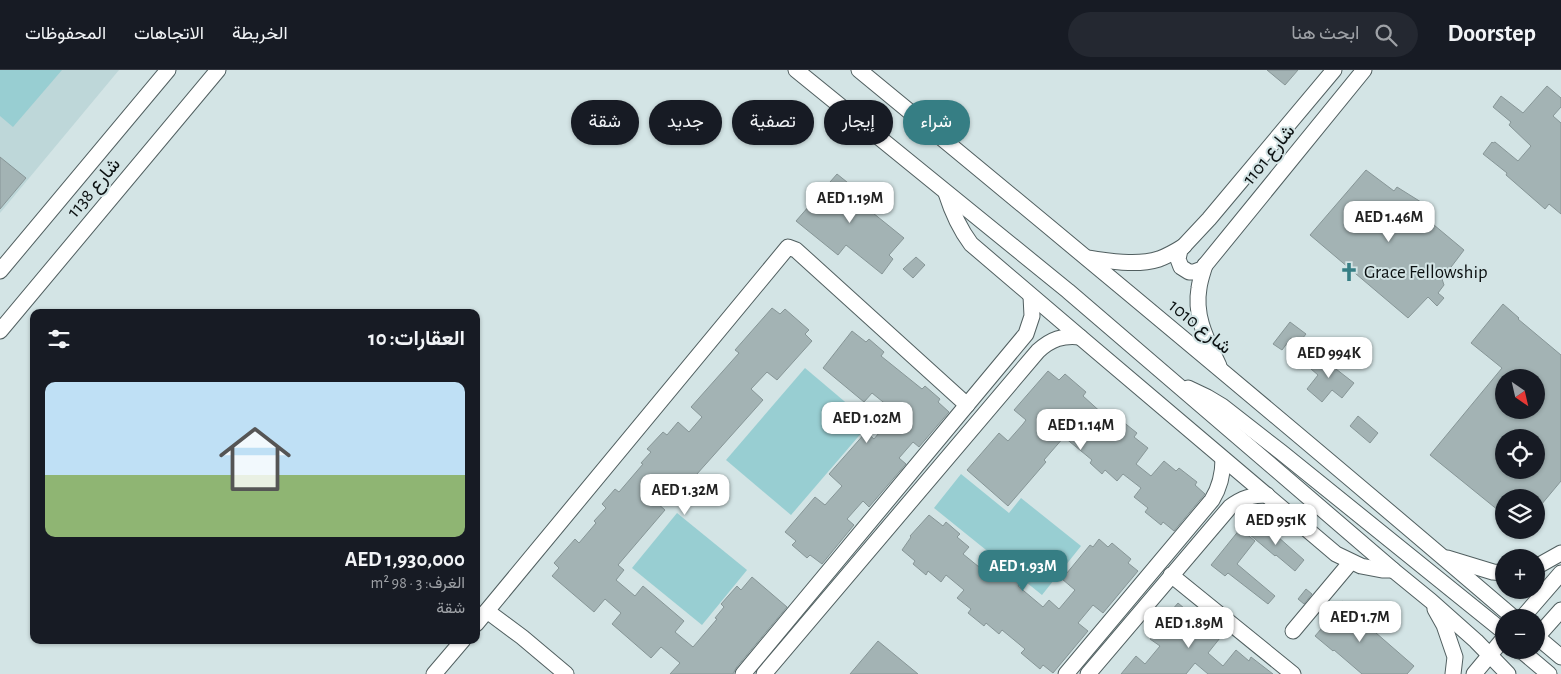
<!DOCTYPE html>
<html lang="ar">
<meta charset="utf-8">
<style>
body{margin:0;font-family:"Alegreya Sans",Vazirmatn,sans-serif;background:#242831;color:#f1f3f6;direction:rtl;height:100vh;display:flex;flex-direction:column;font-size:19px;white-space:nowrap}
*{box-sizing:border-box;margin:0}
p{font-size:16px;color:#9ea1a6}
.icon{flex:none;width:28px;height:28px;fill:none;stroke:currentColor;stroke-width:2;stroke-linecap:round;stroke-linejoin:round}
.map{position:relative;flex:1;overflow:hidden;direction:ltr}
.panel{position:absolute;left:30px;top:239px;width:450px;height:335px;display:flex;flex-direction:column;background:#171b24;border-radius:10px;box-shadow:0 1px 4px #0004;direction:rtl}
.panel>*{flex:none}
.top-card{position:absolute;left:495px;top:30px;width:475px;height:45px;direction:rtl;display:flex;gap:10px}
.needle{width:32px;rotate:146deg}
.fabs{position:absolute;left:1495px;top:299px;display:grid;gap:10px}
.fabs a{display:grid;place-items:center;width:50px;height:50px;border-radius:50%;background:#171b24;box-shadow:0 1px 4px #0004;font-size:25px}
.price{position:absolute;translate:-50% -42px;padding:0 11px;border-radius:10px;background:#fff;color:#222;font-size:16px;line-height:32px;filter:drop-shadow(0 1px 2px #0008)}
.price::after{content:'';position:absolute;left:50%;top:30px;width:15px;height:11px;margin-left:-8px;background:inherit;clip-path:polygon(0 0,100% 0,50% 100%)}
.price.selected{background:#367e84;color:#fff}
ul{padding:0;list-style:none}
li{display:grid;align-content:center;gap:10px;height:265px;padding:0 15px}
li span{display:grid;place-items:center;height:155px;border-radius:10px;color:#555}
li>.icon{margin-inline-start:auto}
span .icon{width:90px;height:90px;fill:#fffc;stroke-width:1}
li b{font-size:21px}
h2{display:flex;justify-content:space-between;align-items:center;height:60px;padding:0 15px;font-size:21px}
.tag{padding:0 18px;border-radius:22px;background:#171b24;box-shadow:0 1px 4px #0004;font-size:18px;line-height:45px}
.tag.selected{background:#367e84;color:#fff}
header{display:flex;align-items:center;gap:30px;box-sizing:border-box;height:70px;padding:0 25px;background:#171b24;border-bottom:1px solid #363941}
header strong{font-size:24px}
nav{display:flex;gap:28px;margin-inline-start:auto;font-size:18px}
.search{width:350px;height:45px;background:#242831;display:flex;align-items:center;gap:12px;box-sizing:border-box;padding:0 18px;border-radius:28px;color:#9ea1a6;font-size:19px}
.map>svg:first-child{display:block}
.built{fill:#bed7d9}
.green{fill:#98ced2}
.building{fill:#a3b3b4;stroke:#879697;fill-rule:evenodd}
.lines{fill:none;stroke-linecap:round;stroke-linejoin:round}
.minor-casing{stroke:#515f60;stroke-width:17}
.minor{stroke:#fff;stroke-width:15}
.labels{text-anchor:middle;dominant-baseline:central;stroke-width:4;stroke-linejoin:round;paint-order:stroke}
.street-label{font-size:19px;fill:#0b1011;stroke:#d3e4e5}
.poi-label{font-size:19px;fill:#0b1011;stroke:#d3e4e5;text-anchor:start}
</style>
<header>
<strong>Doorstep</strong>
<div class="search"><svg class="icon" aria-label="search" viewBox="0 0 24 24"><circle cx="10" cy="10" r="6"/><path d="M15 15l6 6"/></svg>ابحث هنا</div>
<nav><a>الخريطة</a><a>الاتجاهات</a><a>المحفوظات</a></nav>
</header>
<div class="map">
<svg width="1561" height="604" viewBox="0 0 1561 604">
<rect width="100%" height="100%" fill="#d3e4e5"/>
<path class="built" d="M0,0H119L0,143Z"/>
<g class="green">
<path d="M0,0H62L13,57L0,46Z"/>
<path d="M805,298L870,353L791,445L726,390Z"/>
<path d="M961,404L1009,443L1021,428L1081,476L1042,525L934,438Z"/>
<path d="M677,443L747,500L702,555L632,498Z"/>
</g>
<g class="building">
<path d="M1267,0H1298L1285,15Z"/>
<path d="M1547,16L1561,28V37L1553,46L1561,53V144L1549,134L1545,139L1506,105L1507,103L1483,84L1492,72L1493,73L1495,72L1518,91L1531,76L1509,55L1511,52L1493,37L1501,26L1523,43Z"/>
<path d="M0,87L26,108L0,139Z"/>
<path d="M1366,100L1394,121L1397,117L1421,132L1427,142L1428,150L1464,180L1442,209L1444,215L1438,223L1444,228L1437,236L1428,227L1408,248L1310,165Z"/>
<path d="M837,104L878,137L873,143L904,168L889,185L893,189L882,204L846,175L838,185L796,151Z"/>
<path d="M916,187L925,195L913,208L903,199Z"/>
<path d="M1503,234L1519,248L1518,249L1561,285V411L1536,441V428H1504V445L1430,385L1502,298L1471,273ZM1504,308H1536V340H1504ZM1504,368H1536V400H1504Z"/>
<path d="M772,238L780,244L785,239L809,260L805,264L812,271L777,310L767,302L751,319L763,330L680,423L672,416L657,433L665,440L618,495L624,500L616,510L635,526L643,516L684,551L675,562L693,577L717,549L715,548L724,537L721,534L737,516L741,520L752,507L787,537L736,598L733,604H670L680,593L661,577L651,588L612,554L621,543L605,529L594,542L552,506L559,498L554,493L575,469L579,473L596,453L594,451L606,438L602,434L615,419L619,422L643,394L641,393L651,382L647,379L663,362L667,365L678,352L689,362L702,347L691,337L739,283L735,280Z"/>
<path d="M1290,252L1306,264L1298,274L1291,268L1282,280L1273,274Z"/>
<path d="M852,261L866,272L869,269L884,282L881,286L922,319L925,316L940,329L938,332L949,342L919,377L913,372L899,388L906,394L869,437L863,431L847,449L854,455L822,494L810,485L807,488L792,475L796,471L785,462L815,427L825,435L842,416L829,404L866,362L874,369L888,352L880,345L888,336L872,323L864,332L823,298Z"/>
<path d="M1325,282L1340,295L1336,299L1354,313L1342,328L1332,320L1322,332L1307,319L1318,305L1311,299Z"/>
<path d="M1048,301L1059,310L1065,304L1086,322L1083,326L1104,345L1106,344L1119,355L1122,351L1137,363L1134,367L1148,378L1136,394L1151,406L1164,391L1176,401L1179,398L1197,412L1195,415L1205,424L1174,461L1163,452L1161,455L1145,442L1148,438L1134,427L1141,418L1123,404L1117,411L1105,400L1102,404L1090,393L1092,390L1064,367L1044,390L1046,392L1008,436L967,400L999,363L1008,371L1023,354L1026,350L1014,340Z"/>
<path d="M1358,346L1378,363L1370,373L1350,356Z"/>
<path d="M929,445L943,456L946,452L960,464L957,467L969,477L963,484L984,501L990,493L1000,501L1003,498L1020,513L1018,516L1043,537L1049,530L1059,539L1075,520L1062,509L1090,475L1093,477L1099,469L1108,477L1112,473L1131,489L1128,493L1138,501L1103,543L1093,535L1078,553L1088,561L1053,603L1043,595L1040,599L1021,583L1025,579L1002,560L999,564L986,553L984,556L968,543L971,539L957,528L964,520L946,505L941,512L928,501L926,505L913,494L915,491L902,480L911,467L910,466Z"/>
<path d="M1260,451L1304,490L1295,501L1276,485L1275,486L1249,464Z"/>
<path d="M1240,459L1255,471L1237,494L1275,526L1268,534L1228,503L1225,506L1211,495Z"/>
<path d="M1306,519L1312,524L1304,534L1298,529Z"/>
<path d="M1342,531L1362,547L1360,549L1414,596L1407,604H1362L1334,580L1333,581L1315,566L1328,551L1320,544L1326,536L1333,542Z"/>
<path d="M1178,533L1191,544L1194,541L1209,552L1206,556L1220,568L1208,583L1223,596L1236,580L1249,591L1251,587L1273,604H1208L1195,593L1186,604H1121L1136,586L1145,594L1160,576L1150,569L1160,556L1159,555Z"/>
<path d="M878,571L918,604H850Z"/>
</g>
<g class="lines">
<g class="minor-casing">
<g id="minor">
<path d="M796,0L1068,221L1393,500L1431,531L1476,571L1508,604"/>
<path d="M859,0C1079,181 1298,363 1514,548"/>
<path d="M1334,0L1209,149L1180,180L1178,189L1181,197L1189,202H1194L1202,199L1364,0"/>
<path d="M946,123C952,142 959,158 971,174L1080,267L1336,484L1361,496L1382,500H1393"/>
<path d="M1087,188C1111,191 1136,196 1159,189C1167,186 1176,181 1184,176"/>
<path d="M1205,195C1203,202 1200,210 1199,218C1194,247 1207,270 1219,296"/>
<path d="M0,201L168,0"/>
<path d="M0,261L218,0"/>
<path d="M1188,318L1207,327L1222,336L1281,382L1504,562"/>
<path d="M1447,488L1493,502L1504,503"/>
<path d="M1536,497L1561,483"/>
<path d="M1171,505L1293,604"/>
<path d="M1435,539L1444,555L1455,587L1453,604"/>
<path d="M487,541L522,567L566,604"/>
<path d="M1522,548L1561,503"/>
<path d="M476,554L788,177L796,180L967,335"/>
<path d="M1293,561L1350,493"/>
<path d="M1536,566L1561,587"/>
<path d="M1536,568L1561,540"/>
<path d="M1516,580L1523,582L1549,604"/>
<path d="M434,604L463,570"/>
<path d="M743,604L1026,264L1032,246L1031,226"/>
<path d="M764,604L1038,281C1051,269 1063,265 1080,267"/>
<path d="M1066,604L1212,430C1220,417 1223,405 1223,389"/>
<path d="M1088,604L1230,437C1242,428 1252,425 1267,425"/>
<path d="M1474,604L1504,568"/>
</g>
</g>
<use href="#minor" class="minor"/>
</g>
<defs>
<g id="church-bare" transform="scale(1.5)"><path d="M-1.2-6h2.4v3.5h3.3v2.4h-3.3V6h-2.4V-.1h-3.3v-2.4h3.3Z" fill="#367e84" stroke="#d3e4e5" stroke-width="2.5" paint-order="stroke"/></g>
</defs>
<g fill-rule="evenodd">
<use href="#church-bare" x="1349" y="202"/>
</g>
<g class="labels">
<g class="street-label">
<text transform="translate(1269 85) rotate(-51)">شارع 1101</text>
<text transform="translate(94 118) rotate(-50)">شارع 1138</text>
<text transform="translate(1200 257) rotate(39)">شارع 1010</text>
</g>
<g class="poi-label">
<text x="1364" y="202">Grace Fellowship</text>
</g>
</g>
</svg>
<div class="fabs">
<a><svg class="needle" viewBox="-14 -14 28 28"><path d="M0-13l5 13h-10z" fill="#e53935"/><path d="M0 13l5-13h-10z" fill="#9ea1a6"/></svg></a>
<a><svg class="icon" aria-label="locate" viewBox="0 0 24 24"><circle cx="12" cy="12" r="6"/><path d="M12 2v4M12 18v4M2 12h4M18 12h4"/></svg></a>
<a><svg class="icon" aria-label="layers" viewBox="0 0 24 24"><path d="M12 4l9 5-9 5-9-5zM3 14l9 5 9-5"/></svg></a>
<a>+</a>
<a>−</a>
</div>
<b class="price" style="left:850px;top:154px">AED 1.19M</b>
<b class="price" style="left:1389px;top:173px">AED 1.46M</b>
<b class="price" style="left:1329px;top:309px">AED 994K</b>
<b class="price" style="left:867px;top:374px">AED 1.02M</b>
<b class="price" style="left:1081px;top:381px">AED 1.14M</b>
<b class="price" style="left:685px;top:446px">AED 1.32M</b>
<b class="price" style="left:1276px;top:476px">AED 951K</b>
<b class="price selected" style="left:1023px;top:522px">AED 1.93M</b>
<b class="price" style="left:1360px;top:573px">AED 1.7M</b>
<b class="price" style="left:1189px;top:579px">AED 1.89M</b>
<div class="top-card">
<a class="tag selected">شراء</a>
<a class="tag">إيجار</a>
<a class="tag">تصفية</a>
<a class="tag">جديد</a>
<a class="tag">شقة</a>
</div>
<section class="panel">
<h2>العقارات: 10<svg class="icon" aria-label="filters" viewBox="0 0 24 24"><path d="M4 7h16M4 17h16"/><circle cx="9" cy="7" r="2"/><circle cx="15" cy="17" r="2"/></svg></h2>
<ul>
<li><span style="background:linear-gradient(#bfe0f5 60%,#8fb573 0)"><svg class="icon" aria-label="home" viewBox="0 0 24 24"><path d="M3 11l9-7 9 7M6 9v11h12V9"/></svg></span><div><b>AED 1,930,000</b><p>الغرف: 3 · 98 m²</p><p>شقة</p></div></li>
</ul>
</section>
</div>
